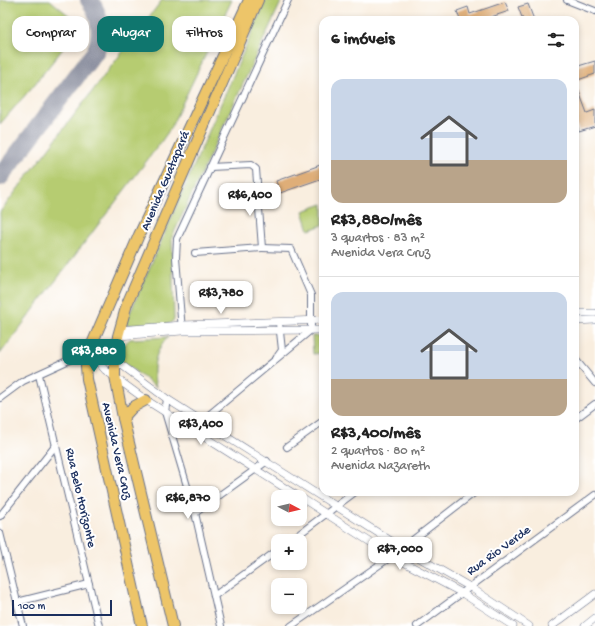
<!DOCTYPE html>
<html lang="pt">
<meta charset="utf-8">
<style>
body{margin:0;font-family:"Gochi Hand",sans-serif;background:#f6f6f6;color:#222;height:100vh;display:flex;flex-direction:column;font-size:15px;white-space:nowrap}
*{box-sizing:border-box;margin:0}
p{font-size:13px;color:#767676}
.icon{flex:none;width:22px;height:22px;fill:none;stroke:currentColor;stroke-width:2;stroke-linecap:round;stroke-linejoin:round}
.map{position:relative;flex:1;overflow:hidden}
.panel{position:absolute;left:319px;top:16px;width:260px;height:480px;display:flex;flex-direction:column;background:#fff;border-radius:12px;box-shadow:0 2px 6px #0003}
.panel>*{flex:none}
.guide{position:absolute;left:12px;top:16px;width:247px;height:36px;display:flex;gap:8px}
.needle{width:26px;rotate:97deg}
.buttons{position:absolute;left:271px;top:490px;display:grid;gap:8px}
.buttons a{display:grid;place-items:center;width:36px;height:36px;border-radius:8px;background:#fff;box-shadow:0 2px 6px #0003;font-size:20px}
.scale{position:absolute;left:12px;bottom:10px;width:100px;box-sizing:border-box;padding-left:4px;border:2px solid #1b2f5e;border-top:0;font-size:11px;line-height:14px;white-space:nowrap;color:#1b2f5e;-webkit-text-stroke:3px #fff;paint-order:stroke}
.price{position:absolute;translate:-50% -34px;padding:0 9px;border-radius:8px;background:#fff;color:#222;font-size:13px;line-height:26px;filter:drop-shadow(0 1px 2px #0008)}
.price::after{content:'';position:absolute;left:50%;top:24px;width:12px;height:9px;margin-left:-6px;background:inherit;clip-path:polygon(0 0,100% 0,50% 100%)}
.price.current{background:#0f766e;color:#fff}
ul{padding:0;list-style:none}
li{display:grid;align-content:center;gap:8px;height:212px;padding:0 12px}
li+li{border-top:1px solid #e0e0e0}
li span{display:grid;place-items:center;height:124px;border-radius:12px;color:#555}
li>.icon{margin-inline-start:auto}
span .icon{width:72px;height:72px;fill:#fffc;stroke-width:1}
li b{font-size:17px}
h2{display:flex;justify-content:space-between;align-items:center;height:48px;padding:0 12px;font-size:17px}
.pill{padding:0 14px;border-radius:12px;background:#fff;box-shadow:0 2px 6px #0003;font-size:14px;line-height:36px}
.pill.current{background:#0f766e;color:#fff}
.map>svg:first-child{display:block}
.green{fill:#b6cc71;stroke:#687e68}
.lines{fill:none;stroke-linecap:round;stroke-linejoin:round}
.taxiway{stroke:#8a8e9e;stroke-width:18}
.building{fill:#dfae78}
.minor-casing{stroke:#69728b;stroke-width:8}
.tertiary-casing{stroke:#69728b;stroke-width:8}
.trunk-casing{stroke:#69728b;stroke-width:12}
.minor{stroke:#fff;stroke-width:6}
.tertiary{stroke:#fff;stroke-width:7}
.trunk{stroke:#edc569;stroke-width:10}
.labels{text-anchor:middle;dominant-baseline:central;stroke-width:4;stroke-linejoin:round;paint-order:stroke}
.street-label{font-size:13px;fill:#1b2f5e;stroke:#fff}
</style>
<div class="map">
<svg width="595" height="626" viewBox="0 0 595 626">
<rect width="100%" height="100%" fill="#fff"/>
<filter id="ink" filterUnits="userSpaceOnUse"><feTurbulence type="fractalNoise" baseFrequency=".025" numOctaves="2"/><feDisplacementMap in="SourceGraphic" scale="8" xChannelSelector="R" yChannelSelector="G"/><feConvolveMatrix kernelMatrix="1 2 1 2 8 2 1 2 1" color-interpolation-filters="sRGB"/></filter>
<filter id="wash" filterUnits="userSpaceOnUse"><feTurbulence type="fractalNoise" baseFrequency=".012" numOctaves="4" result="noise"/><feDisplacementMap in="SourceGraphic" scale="16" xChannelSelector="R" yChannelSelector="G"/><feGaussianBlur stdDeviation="0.9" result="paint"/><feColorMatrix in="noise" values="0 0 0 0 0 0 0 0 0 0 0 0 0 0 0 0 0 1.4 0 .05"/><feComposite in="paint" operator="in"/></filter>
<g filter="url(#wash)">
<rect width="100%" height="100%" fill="#f9eedf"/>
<g class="green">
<path d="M0,0H50L72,18L75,31L73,36L34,85L0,124Z"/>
<path d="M162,0H232L170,129L161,142L0,354V212Z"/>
<path d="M266,0H282L172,237L174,320L169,324L127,325L126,322Z"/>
<path d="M323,204V225L309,230L303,211Z"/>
<path d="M312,336H323V353L313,354Z"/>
<path d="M168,337C155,351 151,368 156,387L120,360L122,346L130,339Z"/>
</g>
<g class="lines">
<path class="taxiway" d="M0,177L95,52C103,36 101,14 89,0"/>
</g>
<g id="blocks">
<g class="building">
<path d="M505,2L509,11L482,20H460L457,11L468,7L470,14Z"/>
<path d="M528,4L534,20H523L518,7Z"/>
<path d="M595,61V74L575,81V67Z"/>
<path d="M575,81L587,113L595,110V126L579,131L575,119Z"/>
<path d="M323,164V178L280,193L276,181Z"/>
</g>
</g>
</g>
<g filter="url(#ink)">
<use href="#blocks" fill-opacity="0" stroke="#69728b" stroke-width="1"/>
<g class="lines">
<g class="minor-casing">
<g id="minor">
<path d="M567,0L595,11"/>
<path d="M195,253L262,248L256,169L251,165L210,167"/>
<path d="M182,330L176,258L177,239L288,0"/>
<path d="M277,357L282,350L279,323"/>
<path d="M575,359L595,383"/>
<path d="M39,375L99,626"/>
<path d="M0,398L23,381L89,351"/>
<path d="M167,399L165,412L195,513L221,626"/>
<path d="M210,414L311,330V295L291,249L262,248"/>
<path d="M575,419L595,404"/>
<path d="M287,447L323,421"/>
<path d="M195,513L267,461"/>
<path d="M0,516L56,445"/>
<path d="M0,533L23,626"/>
<path d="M290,541L355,492"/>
<path d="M214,596L278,550"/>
<path d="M17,602L89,584"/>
<path d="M291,626L392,556L475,492"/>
<path d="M417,626L595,495"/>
</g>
</g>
<g class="tertiary-casing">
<g id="tertiary">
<path d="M575,313H595"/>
<path d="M575,321L595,320"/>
<path d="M119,330L182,325L323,320"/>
<path d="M118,336L182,331L323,330"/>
<path d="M89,351L105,370L146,400L299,497"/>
<path d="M115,360L167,399L402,548L470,587L529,626"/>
<path d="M300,497L392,556L462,593L513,626"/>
<path d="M552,626L595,594"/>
<path d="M585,626L595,618"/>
</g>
</g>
<g class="trunk-casing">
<g id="trunk">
<path d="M123,418L133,407L146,400"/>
<path d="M142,626L87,379L86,366L89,351L139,235L249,0"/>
<path d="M173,626L123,418L115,376V360L118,336L127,304L258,0"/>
</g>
</g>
<use href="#minor" class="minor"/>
<use href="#tertiary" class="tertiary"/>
<use href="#trunk" class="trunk"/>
</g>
</g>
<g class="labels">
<g class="street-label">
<text transform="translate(166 181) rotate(-67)">Avenida Guatapará</text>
<text transform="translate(116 451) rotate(77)">Avenida Vera Cruz</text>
<text transform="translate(80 498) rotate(77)">Rua Belo Horizonte</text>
<text transform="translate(499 551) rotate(-36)">Rua Rio Verde</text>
</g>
</g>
</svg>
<div class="buttons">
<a><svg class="needle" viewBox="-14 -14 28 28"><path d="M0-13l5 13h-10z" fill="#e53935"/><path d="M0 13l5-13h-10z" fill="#767676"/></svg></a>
<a>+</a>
<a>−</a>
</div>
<div class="scale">100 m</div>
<b class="price" style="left:250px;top:217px">R$6,400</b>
<b class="price" style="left:221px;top:315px">R$3,780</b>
<b class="price current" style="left:94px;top:373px">R$3,880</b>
<b class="price" style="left:201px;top:446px">R$3,400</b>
<b class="price" style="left:188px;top:520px">R$6,870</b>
<b class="price" style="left:400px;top:571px">R$7,000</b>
<div class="guide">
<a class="pill">Comprar</a>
<a class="pill current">Alugar</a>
<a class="pill">Filtros</a>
</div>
<section class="panel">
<h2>6 imóveis<svg class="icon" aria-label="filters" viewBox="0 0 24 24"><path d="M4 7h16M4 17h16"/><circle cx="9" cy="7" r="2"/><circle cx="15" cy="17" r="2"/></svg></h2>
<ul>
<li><span style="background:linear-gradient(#c9d6e8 65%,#b9a48a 0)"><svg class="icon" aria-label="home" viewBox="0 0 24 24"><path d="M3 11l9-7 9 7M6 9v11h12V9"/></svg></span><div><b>R$3,880/mês</b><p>3 quartos · 83 m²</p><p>Avenida Vera Cruz</p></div></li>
<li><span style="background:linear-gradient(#c9d6e8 70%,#b9a48a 0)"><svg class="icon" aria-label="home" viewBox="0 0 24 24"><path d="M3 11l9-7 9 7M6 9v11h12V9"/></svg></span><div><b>R$3,400/mês</b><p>2 quartos · 80 m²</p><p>Avenida Nazareth</p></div></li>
</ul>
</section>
</div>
